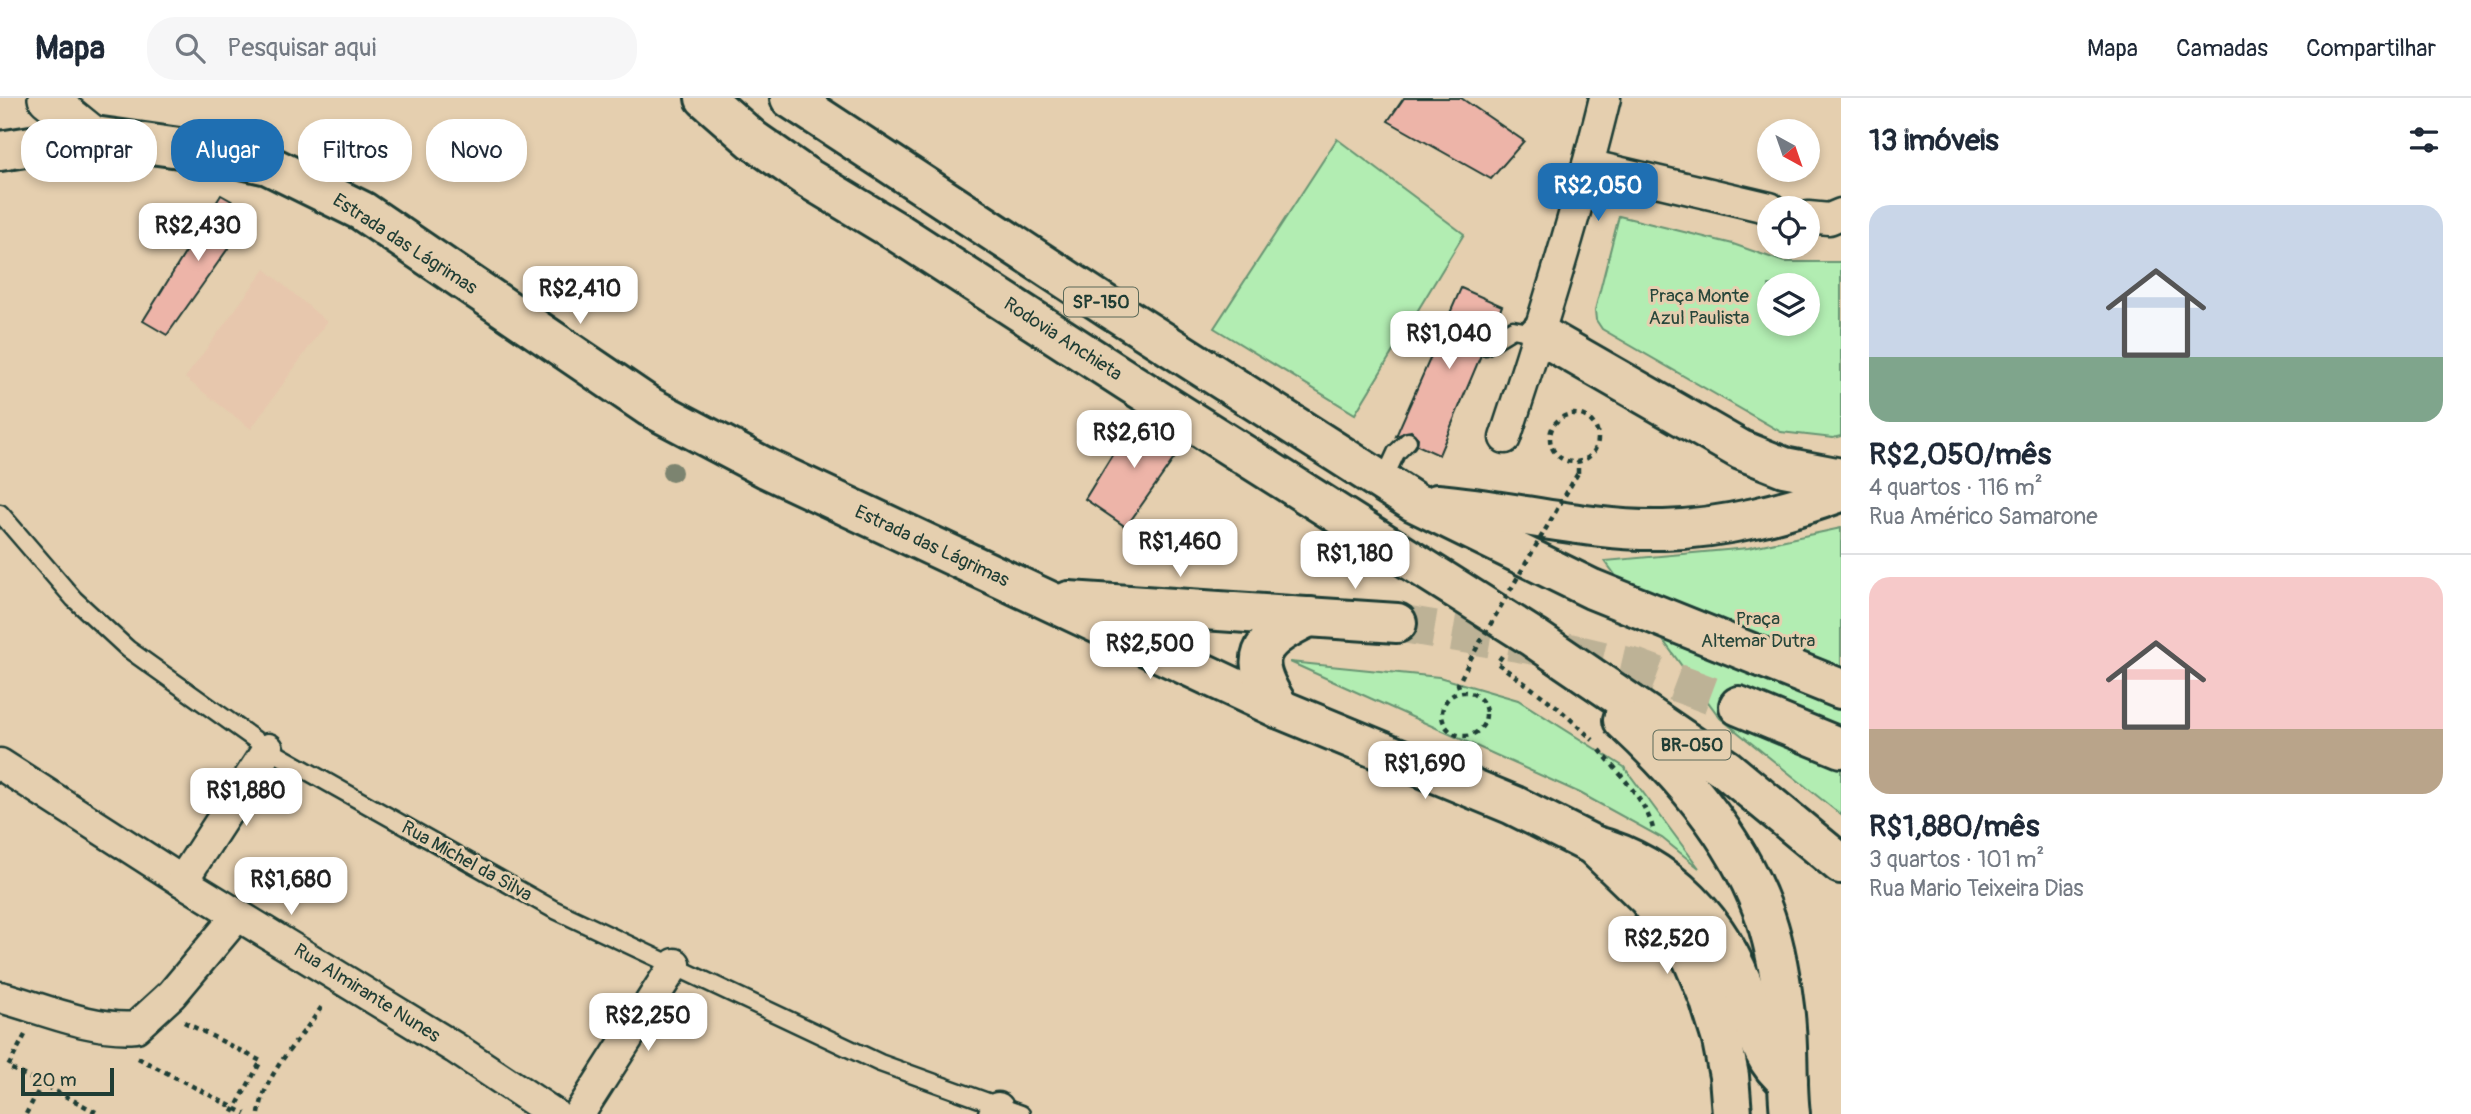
<!DOCTYPE html>
<html lang="pt">
<meta charset="utf-8">
<style>
body{margin:0;font-family:Pangolin,sans-serif;background:#f6f6f7;color:#1f2937;height:100vh;display:flex;flex-direction:column;font-size:26px;white-space:nowrap}
*{box-sizing:border-box;margin:0}
p{font-size:23px;color:#747a83}
.icon{flex:none;width:38px;height:38px;fill:none;stroke:currentColor;stroke-width:2;stroke-linecap:round;stroke-linejoin:round}
.map{position:relative;flex:1;overflow:hidden}
.details{display:flex;flex-direction:column;background:#fff;width:630px}
.details>*{flex:none}
.guide{position:absolute;left:21px;top:21px;width:665px;height:63px;display:flex;gap:14px}
.needle{width:46px;rotate:140deg}
.fabs{position:absolute;left:1757px;top:21px;display:grid;gap:14px}
.fabs a{display:grid;place-items:center;width:63px;height:63px;border-radius:50%;background:#fff;box-shadow:0 4px 10px #0003;font-size:35px}
.scale{position:absolute;left:21px;bottom:18px;width:93px;box-sizing:border-box;padding-left:7px;border:4px solid #1f3d34;border-top:0;font-size:19px;line-height:24px;white-space:nowrap;color:#1f3d34;-webkit-text-stroke:5px #e5cfaf;paint-order:stroke}
.price{position:absolute;translate:-50% -60px;padding:0 16px;border-radius:14px;background:#fff;color:#222;font-size:23px;line-height:46px;filter:drop-shadow(0 2px 4px #0008)}
.price::after{content:'';position:absolute;left:50%;top:42px;width:21px;height:16px;margin-left:-10px;background:inherit;clip-path:polygon(0 0,100% 0,50% 100%)}
.price.active{background:#1f6fb2;color:#fff}
ul{padding:0;list-style:none}
li{display:grid;align-content:center;gap:14px;height:371px;padding:0 28px}
li+li{border-top:2px solid #e0e1e3}
li span{display:grid;place-items:center;height:217px;border-radius:21px;color:#555}
li>.icon{margin-inline-start:auto}
span .icon{width:126px;height:126px;fill:#fffc;stroke-width:1}
li b{font-size:30px}
h2{display:flex;justify-content:space-between;align-items:center;height:84px;padding:0 28px;font-size:30px}
.tag{padding:0 24px;border-radius:28px;background:#fff;box-shadow:0 4px 10px #0003;font-size:24px;line-height:63px}
.tag.active{background:#1f6fb2;color:#fff}
header{display:flex;align-items:center;gap:42px;box-sizing:border-box;height:98px;padding:0 35px;background:#fff;border-bottom:2px solid #e0e1e3}
header strong{font-size:33px}
nav{display:flex;gap:38px;margin-inline-start:auto;font-size:24px}
.search{width:490px;height:63px;background:#f6f6f7;display:flex;align-items:center;gap:18px;box-sizing:border-box;padding:0 24px;border-radius:28px;color:#747a83;font-size:26px}
main{display:flex;flex:1;min-height:0}
.map>svg:first-child{display:block}
.built{fill:#e7c7ad}
.green{fill:#b2edb2;stroke:#689573;stroke-width:2;fill-rule:evenodd}
.building{fill:#edb4a8;stroke:#1f3d34;stroke-width:2}
.lines{fill:none;stroke-linecap:round;stroke-linejoin:round}
.secondary-tunnel{stroke:#bdb296;stroke-width:38;stroke-dasharray:38 19;stroke-linecap:butt}
.service-casing{stroke:#1f3d34;stroke-width:21}
.minor-casing{stroke:#1f3d34;stroke-width:35}
.tertiary-casing{stroke:#1f3d34;stroke-width:42}
.secondary-casing{stroke:#1f3d34;stroke-width:44}
.trunk-casing{stroke:#1f3d34;stroke-width:44}
.path{stroke:#1f3d34;stroke-width:4.5;stroke-dasharray:5 5;stroke-linecap:butt}
.service{stroke:#e5cfaf;stroke-width:16}
.minor{stroke:#e5cfaf;stroke-width:30}
.tertiary{stroke:#e5cfaf;stroke-width:37}
.secondary{stroke:#e5cfaf;stroke-width:38}
.trunk{stroke:#e5cfaf;stroke-width:38}
.path-bridge{stroke:#1f3d34;stroke-width:4.5;stroke-dasharray:5 5;stroke-linecap:butt}
.tree{fill:#7c846f}
.labels{text-anchor:middle;dominant-baseline:central;stroke-width:6;stroke-linejoin:round;paint-order:stroke}
.shield{fill:#e5cfaf;stroke:#5a6959;stroke-width:2}
.shield-label{font-size:18px;font-weight:bold;fill:#1f3d34}
.street-label{font-size:19px;fill:#1f3d34;stroke:#e5cfaf}
.park-label{font-size:19px;fill:#26463a;stroke:#e5cfaf}
</style>
<header>
<strong>Mapa</strong>
<div class="search"><svg class="icon" aria-label="search" viewBox="0 0 24 24"><circle cx="10" cy="10" r="6"/><path d="M15 15l6 6"/></svg>Pesquisar aqui</div>
<nav><a>Mapa</a><a>Camadas</a><a>Compartilhar</a></nav>
</header>
<main>
<div class="map">
<svg width="1841" height="1016" viewBox="0 0 1841 1016">
<rect width="100%" height="100%" fill="#e5cfaf"/>
<filter id="ink" filterUnits="userSpaceOnUse"><feTurbulence type="fractalNoise" baseFrequency=".0143" numOctaves="2"/><feDisplacementMap in="SourceGraphic" scale="14" xChannelSelector="R" yChannelSelector="G"/><feConvolveMatrix kernelMatrix="1 2 1 2 8 2 1 2 1" color-interpolation-filters="sRGB"/></filter>
<g filter="url(#ink)">
<path class="built" d="M265,171L327,224L251,331L185,280Z"/>
<g class="green">
<path d="M1337,41L1464,136L1355,316L1214,230Z"/>
<path d="M1619,118L1733,146L1784,164H1841V338L1833,340L1781,334L1602,231L1596,222L1595,212ZM1808,187V226H1769V187Z"/>
<path d="M1841,430V717L1720,620L1605,463L1748,450Z"/>
<path d="M1290,564L1439,579L1518,602L1624,669L1699,770L1662,740L1580,695Z"/>
</g>
<g class="building">
<path d="M1404,0H1461L1524,43L1491,81L1388,23Z"/>
<path d="M221,97L253,115L167,237L143,223Z"/>
<path d="M1461,190L1502,208L1492,232L1476,244V253L1481,257L1439,357L1417,347L1418,340L1411,333L1396,338Z"/>
<path d="M1138,315L1185,345L1126,429L1085,401Z"/>
</g>
<g class="lines">
<path class="secondary-tunnel" d="M1397,525L1560,552L1637,570L1739,608"/>
<g class="service-casing">
<g id="service">
<path d="M1485,248L1513,231L1539,236"/>
<path d="M1383,383L1396,355L1408,343"/>
<path d="M0,415L74,501L128,551L268,651L553,811L880,965L1021,1016"/>
</g>
</g>
<g class="minor-casing">
<g id="minor">
<path d="M1588,67L1770,110"/>
<path d="M1808,119L1829,121L1841,116"/>
<path d="M1505,340C1542,228 1577,115 1605,0"/>
<path d="M0,666L182,783L455,950L554,1016"/>
<path d="M182,783L268,651"/>
<path d="M0,899C42,910 92,933 136,929L172,896L238,817"/>
<path d="M579,1016L675,866"/>
<path d="M994,1016L998,1010"/>
</g>
</g>
<g class="tertiary-casing">
<path id="tertiary" d="M47,0L94,38"/>
</g>
<g class="secondary-casing">
<g id="secondary">
<path d="M0,53L94,38L215,55L268,67L362,113L650,309L766,370L1280,611L1513,707L1593,747L1648,800L1692,860L1709,900L1722,942L1729,978L1732,1016"/>
<path d="M1069,503L1397,525"/>
<path d="M1739,608L1841,650"/>
<path d="M1280,611C1246,559 1257,544 1309,519"/>
</g>
</g>
<g class="trunk-casing">
<g id="trunk">
<path d="M705,0L753,42L806,79L897,134L1129,284L1534,540L1726,671L1841,766"/>
<path d="M790,0L1110,210L1414,404L1592,491L1841,591"/>
<path d="M1539,236L1741,352L1784,369L1841,380"/>
<path d="M1437,406C1512,412 1589,434 1664,432C1726,430 1783,415 1841,394"/>
<path d="M1623,622C1680,675 1734,736 1762,810C1774,841 1780,876 1784,909C1789,944 1786,981 1790,1016"/>
<path d="M1593,747C1669,767 1722,825 1747,898C1757,931 1759,961 1788,983"/>
</g>
</g>
<g class="path">
<circle cx="1574" cy="340" r="24"/>
<path d="M1578,375V364"/>
<path d="M1502,558L1497,565L1556,608L1593,642"/>
<circle cx="1464" cy="616" r="22"/>
<path d="M1600,652C1619,676 1648,704 1654,735"/>
<path d="M184,924L261,963L232,1016"/>
<path d="M25,937L8,969L100,1016"/>
<path d="M138,960L246,1016"/>
<path d="M26,1016L42,986"/>
<path d="M259,1016C265,972 301,942 324,905"/>
</g>
<use href="#service" class="service"/>
<use href="#minor" class="minor"/>
<use href="#tertiary" class="tertiary"/>
<use href="#secondary" class="secondary"/>
<use href="#trunk" class="trunk"/>
<path class="path-bridge" d="M1459,589L1458,586L1471,560L1578,375"/>
</g>
<circle class="tree" cx="672" cy="374" r="10"/>
</g>
<g class="labels">
<g class="shield">
<rect x="1064" y="189.5" width="74" height="29" rx="5"/>
<rect x="1653.5" y="632.5" width="77" height="29" rx="5"/>
</g>
<g class="shield-label">
<text x="1101" y="204">SP-150</text>
<text x="1692" y="647">BR-050</text>
</g>
<g class="street-label">
<text transform="translate(405 146) rotate(33)">Estrada das Lágrimas</text>
<text transform="translate(1063 241) rotate(33)">Rodovia Anchieta</text>
<text transform="translate(932 448) rotate(25)">Estrada das Lágrimas</text>
<text transform="translate(467 763) rotate(29)">Rua Michel da Silva</text>
<text transform="translate(367 895) rotate(32)">Rua Almirante Nunes</text>
</g>
<g class="park-label">
<text x="1699" y="198">Praça Monte<tspan x="1699" dy="22">Azul Paulista</tspan></text>
<text x="1758" y="521">Praça<tspan x="1758" dy="22">Altemar Dutra</tspan></text>
</g>
</g>
</svg>
<div class="fabs">
<a><svg class="needle" viewBox="-14 -14 28 28"><path d="M0-13l5 13h-10z" fill="#e53935"/><path d="M0 13l5-13h-10z" fill="#747a83"/></svg></a>
<a><svg class="icon" aria-label="locate" viewBox="0 0 24 24"><circle cx="12" cy="12" r="6"/><path d="M12 2v4M12 18v4M2 12h4M18 12h4"/></svg></a>
<a><svg class="icon" aria-label="layers" viewBox="0 0 24 24"><path d="M12 4l9 5-9 5-9-5zM3 14l9 5 9-5"/></svg></a>
</div>
<div class="scale">20 m</div>
<b class="price active" style="left:1598px;top:125px">R$2,050</b>
<b class="price" style="left:198px;top:165px">R$2,430</b>
<b class="price" style="left:580px;top:228px">R$2,410</b>
<b class="price" style="left:1449px;top:273px">R$1,040</b>
<b class="price" style="left:1134px;top:372px">R$2,610</b>
<b class="price" style="left:1180px;top:481px">R$1,460</b>
<b class="price" style="left:1355px;top:493px">R$1,180</b>
<b class="price" style="left:1150px;top:583px">R$2,500</b>
<b class="price" style="left:1425px;top:703px">R$1,690</b>
<b class="price" style="left:246px;top:730px">R$1,880</b>
<b class="price" style="left:291px;top:819px">R$1,680</b>
<b class="price" style="left:1667px;top:878px">R$2,520</b>
<b class="price" style="left:648px;top:955px">R$2,250</b>
<div class="guide">
<a class="tag">Comprar</a>
<a class="tag active">Alugar</a>
<a class="tag">Filtros</a>
<a class="tag">Novo</a>
</div>
</div>
<section class="details">
<h2>13 imóveis<svg class="icon" aria-label="filters" viewBox="0 0 24 24"><path d="M4 7h16M4 17h16"/><circle cx="9" cy="7" r="2"/><circle cx="15" cy="17" r="2"/></svg></h2>
<ul>
<li><span style="background:linear-gradient(#c9d6e8 70%,#7fa58c 0)"><svg class="icon" aria-label="home" viewBox="0 0 24 24"><path d="M3 11l9-7 9 7M6 9v11h12V9"/></svg></span><div><b>R$2,050/mês</b><p>4 quartos · 116 m²</p><p>Rua Américo Samarone</p></div></li>
<li><span style="background:linear-gradient(#f6c9c9 70%,#b9a48a 0)"><svg class="icon" aria-label="home" viewBox="0 0 24 24"><path d="M3 11l9-7 9 7M6 9v11h12V9"/></svg></span><div><b>R$1,880/mês</b><p>3 quartos · 101 m²</p><p>Rua Mario Teixeira Dias</p></div></li>
</ul>
</section>
</main>
